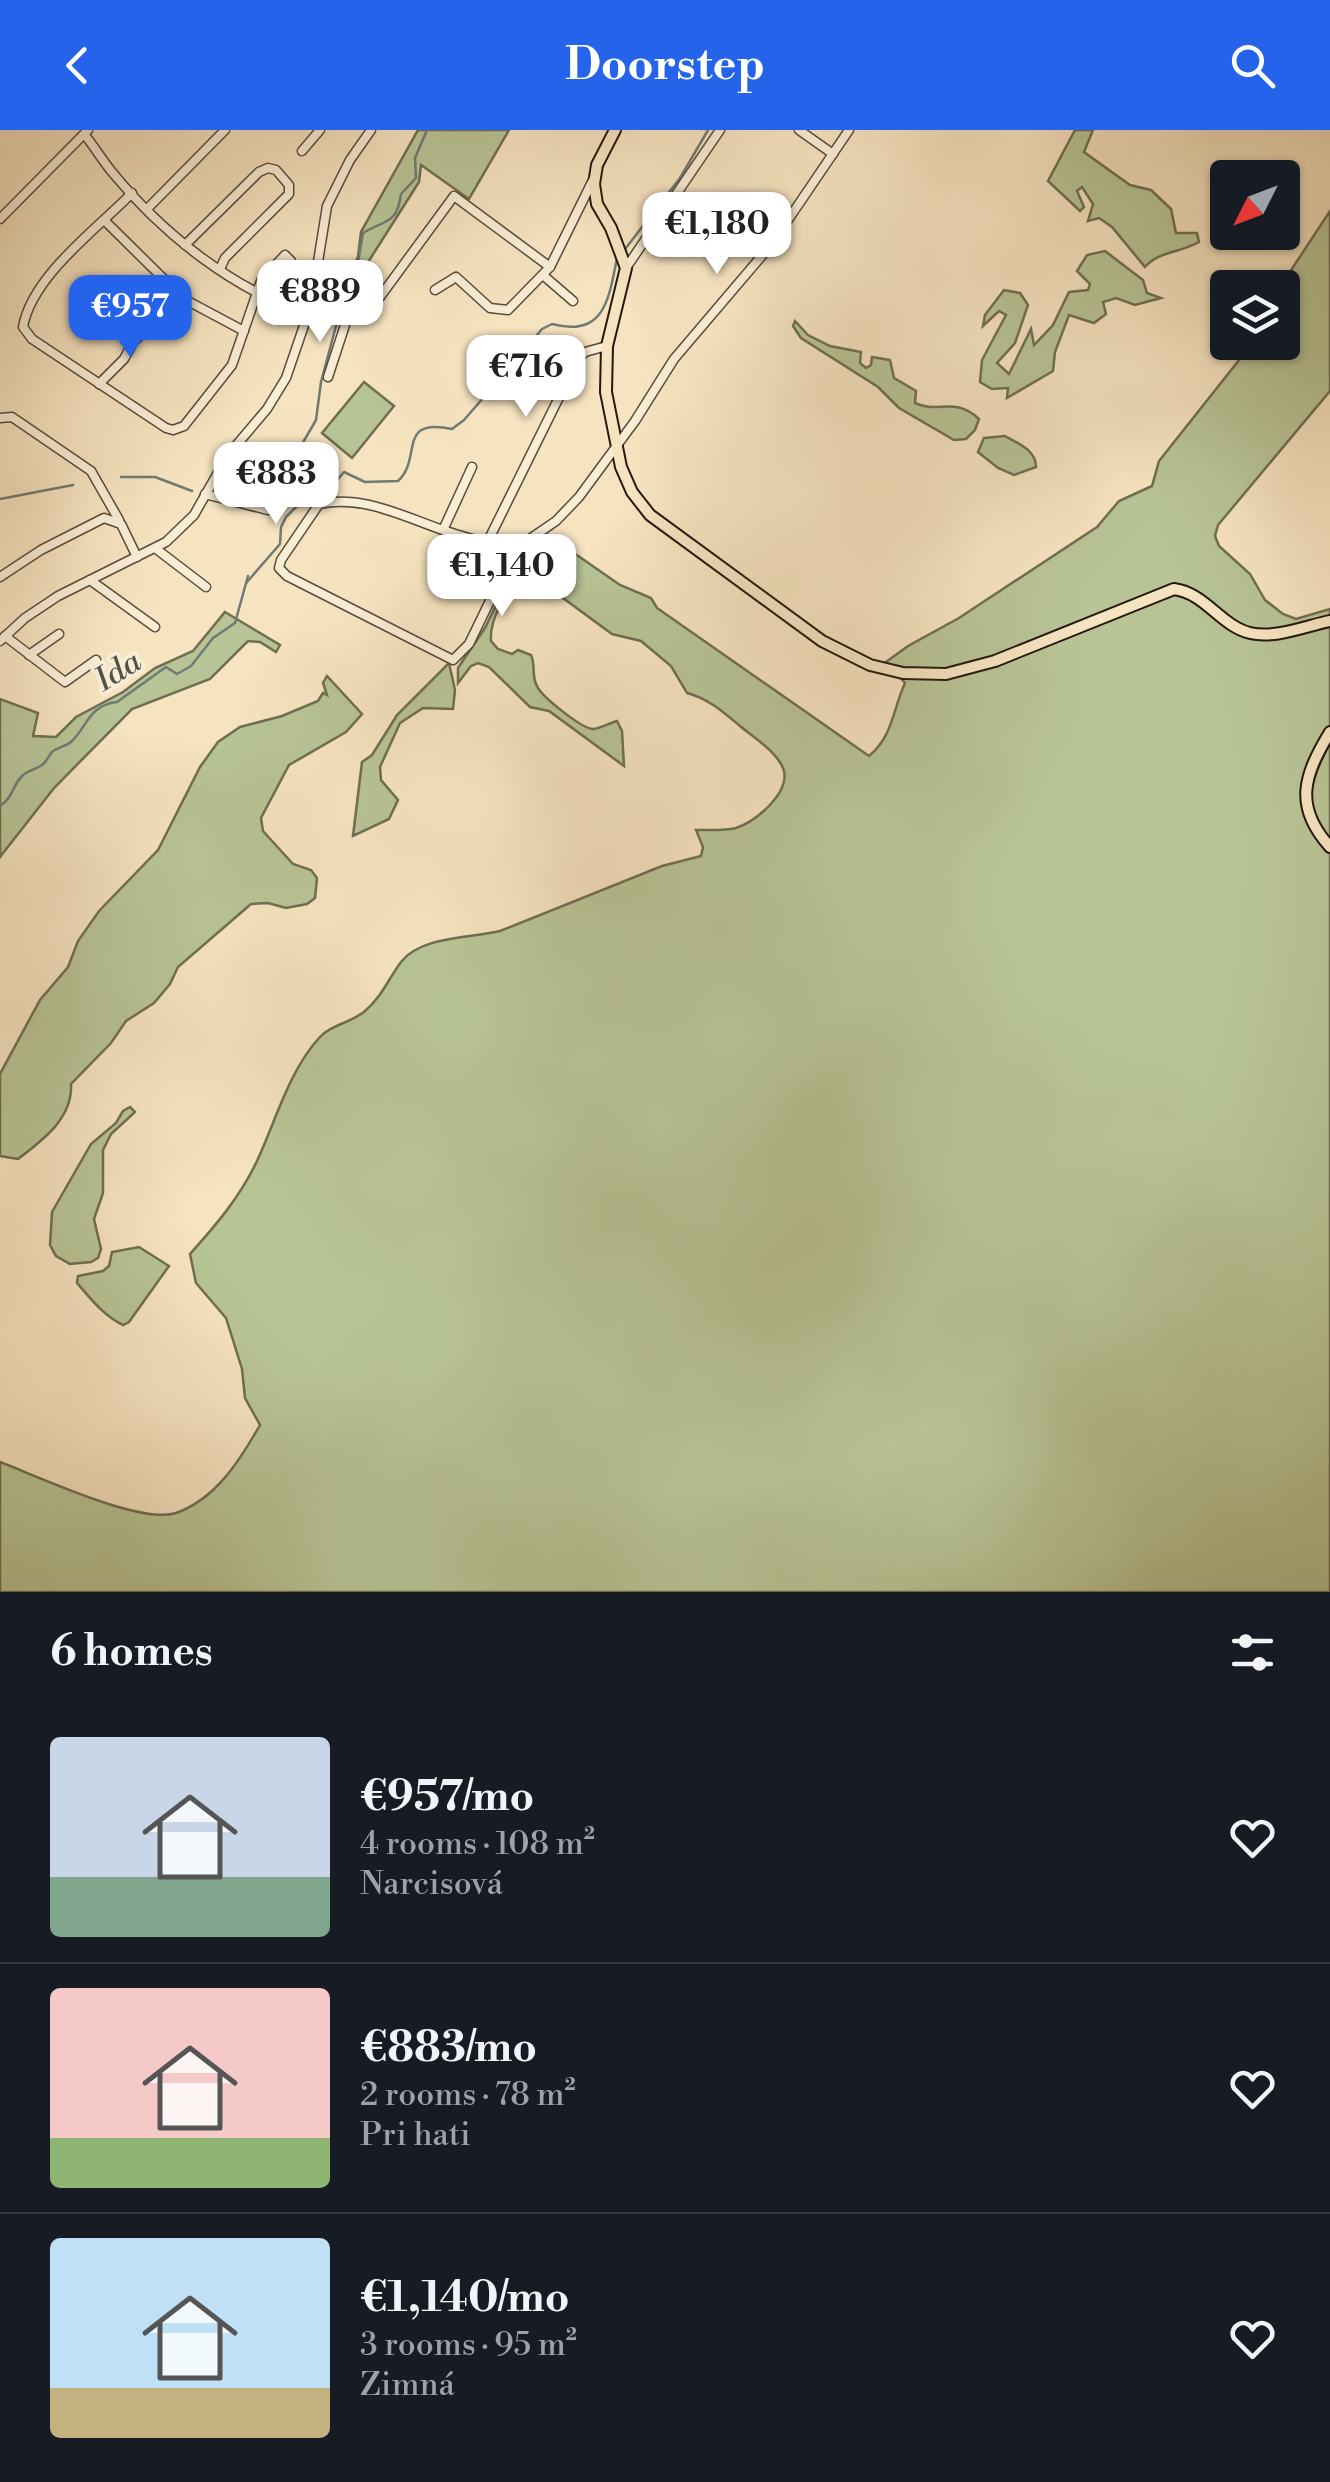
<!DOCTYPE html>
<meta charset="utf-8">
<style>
body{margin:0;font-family:"Libre Bodoni",serif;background:#242831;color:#f1f3f6;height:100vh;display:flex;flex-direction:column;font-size:38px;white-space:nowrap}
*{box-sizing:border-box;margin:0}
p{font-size:32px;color:#9ea1a6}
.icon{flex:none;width:55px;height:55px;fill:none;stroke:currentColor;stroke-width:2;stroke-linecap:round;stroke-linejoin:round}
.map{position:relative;height:1462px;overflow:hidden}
.drawer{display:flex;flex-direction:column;background:#171b24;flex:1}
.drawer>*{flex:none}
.needle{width:65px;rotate:228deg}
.tools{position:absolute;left:1210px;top:30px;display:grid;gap:20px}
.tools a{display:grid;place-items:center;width:90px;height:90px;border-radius:10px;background:#171b24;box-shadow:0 2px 8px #0004;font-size:50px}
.price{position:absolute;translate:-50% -85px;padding:0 22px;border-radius:20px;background:#fff;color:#222;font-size:32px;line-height:65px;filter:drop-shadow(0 2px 5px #0008)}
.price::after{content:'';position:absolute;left:50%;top:60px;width:30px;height:22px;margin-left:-15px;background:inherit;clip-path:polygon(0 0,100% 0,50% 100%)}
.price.selected{background:#2563eb;color:#fff}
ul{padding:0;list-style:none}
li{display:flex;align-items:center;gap:30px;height:250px;padding:0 50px}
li+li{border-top:2px solid #363941}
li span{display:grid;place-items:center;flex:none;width:280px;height:200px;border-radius:10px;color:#555}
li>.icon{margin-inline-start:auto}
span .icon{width:120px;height:120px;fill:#fffc;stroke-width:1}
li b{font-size:42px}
h2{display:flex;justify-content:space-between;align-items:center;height:120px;padding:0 50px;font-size:42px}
header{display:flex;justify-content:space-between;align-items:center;height:130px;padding:0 50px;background:#2563eb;color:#fff;font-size:45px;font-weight:700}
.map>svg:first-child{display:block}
.green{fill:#b8c496;stroke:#6f6e52;stroke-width:2.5}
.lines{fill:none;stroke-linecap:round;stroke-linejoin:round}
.stream{stroke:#6e7b74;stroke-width:2.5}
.minor-casing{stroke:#5a4b3b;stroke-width:11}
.major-casing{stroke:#26180f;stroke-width:14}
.minor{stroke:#f9edd6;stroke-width:8}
.major{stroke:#f6e3c0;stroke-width:10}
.labels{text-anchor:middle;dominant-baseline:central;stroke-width:8;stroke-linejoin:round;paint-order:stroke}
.water-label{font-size:32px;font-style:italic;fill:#50524a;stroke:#f9edd6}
</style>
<header><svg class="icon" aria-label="back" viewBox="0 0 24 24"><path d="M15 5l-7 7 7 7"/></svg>Doorstep<svg class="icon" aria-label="search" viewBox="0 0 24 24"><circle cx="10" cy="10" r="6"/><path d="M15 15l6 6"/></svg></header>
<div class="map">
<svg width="1330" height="1462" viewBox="0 0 1330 1462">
<rect width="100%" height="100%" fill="#f6e3c0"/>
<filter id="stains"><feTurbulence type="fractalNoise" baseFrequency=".002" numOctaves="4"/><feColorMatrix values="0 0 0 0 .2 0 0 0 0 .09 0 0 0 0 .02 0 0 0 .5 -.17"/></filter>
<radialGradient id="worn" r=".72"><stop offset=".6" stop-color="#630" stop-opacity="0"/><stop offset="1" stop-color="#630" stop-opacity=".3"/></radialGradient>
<g class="green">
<path d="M418,0H509L469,69L421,35L419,52L344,170L359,181L339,175L344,154L358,127L361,102Z"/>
<path d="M1075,0H1093L1084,22L1130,55L1151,60L1171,79L1176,103H1197L1199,112C1180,123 1159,121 1145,137L1112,97L1099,88L1088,91L1093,74L1082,57L1077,61L1084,77L1080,81L1048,51Z"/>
<path d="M1330,81V261L1218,395L1215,406L1219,416L1250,444L1265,470L1283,484L1296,489L1330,479V1462H0V1332C37,1346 141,1395 176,1383C216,1369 240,1330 260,1295L245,1268L242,1239L226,1188L196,1153L190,1124C216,1095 240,1067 257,1031C276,990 289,941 319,908C330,895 351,893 365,881C381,868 389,848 401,832C421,806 471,808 500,801L662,736L701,726L703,717L696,700C708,700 725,701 736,698C756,691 789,664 784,641C779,623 753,607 740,596C723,582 709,569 687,563L671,536L641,511L612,504L533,446L524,445C507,459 489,489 491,511L498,519L512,524L518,520L531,525C536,536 531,546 537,556C541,566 583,600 594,599C601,598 610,593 617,591L622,601L624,636L549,581L530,577L489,537L478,533L471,536L458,553V538L485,498L521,424L548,405L620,455L651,468L657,478L869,626C893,606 893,579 905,553L886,532L908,516L959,488L1097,397L1119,371L1152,356L1159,331L1251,215L1282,212L1283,176L1286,164L1280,157Z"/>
<path d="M1105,121L1143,150L1147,163L1161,168L1135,175L1116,168L1103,172L1106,184L1094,193L1069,185L1055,222L1053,241L1007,268L1008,258L992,259L980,252L982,230L1006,185L999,181L983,196L985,185L1004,160L1020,163L1028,175L1015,213L997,233L1009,244L1031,199L1034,215L1053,195L1069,162L1088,160L1090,154L1077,141L1087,125Z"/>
<path d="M795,191L808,205L830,216L861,222L860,233L866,238L871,235L872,227L890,230L894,248L916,261L915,273C938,284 954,266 979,289L975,300L966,309L954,310L899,278L878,257L801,208L793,196Z"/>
<path d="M364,252L394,276L352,328L322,303Z"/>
<path d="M1005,306C1019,314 1036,320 1036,337L1014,345L998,338L978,322L984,308Z"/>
<path d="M225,482L280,515L276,522L260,512L248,511L210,549L132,579L54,658L0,727V569L38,583L33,606L56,607L76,587L123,562L155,538L193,521Z"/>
<path d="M449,533L455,560L453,579L423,578L400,593L380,637L381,650L398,670L389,689L353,706L362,632L372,625L397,585Z"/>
<path d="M327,546L362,584L346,602L289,635L261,688L263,701L293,734L311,740L317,748L315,768L307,774L286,778L268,773L251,774L178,837L170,854L154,873L126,891L111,913L71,954C73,988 43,1010 18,1029L0,1026V944L40,870L68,837L78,811L99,781L158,720L200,637L218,612L240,597L282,586L318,571L323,563L327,565L323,553Z"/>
<path d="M130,977L135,982L111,1004L103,1020V1063L94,1089L101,1119L98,1128L91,1132L70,1134L56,1126L50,1115L52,1082L91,1014L116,993L123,981Z"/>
<path d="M139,1117L169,1136L129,1192L123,1195C104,1186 91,1169 77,1153L78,1146L103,1141L109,1136L112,1122Z"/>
</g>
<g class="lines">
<g class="stream">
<path d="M622,123L680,48L708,0"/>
<path d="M121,347H155L192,361"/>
<path d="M0,369L73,355"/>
<path d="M269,371L316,290L321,252L347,155L357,138L363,103C387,89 397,94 401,64L416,48L415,28L427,0"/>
<path d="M247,452L280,414L281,397L286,387L296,377L334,354L344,342L365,352L398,351C423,328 396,287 452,299L464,290L484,267L511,252L518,227L542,199L552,194C605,208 609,168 617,128"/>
<path d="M0,676C13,668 12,656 22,646C28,640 35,640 42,635C47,632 48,626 52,622C57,617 66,617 72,611C87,597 89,575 117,572L166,537L177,544L191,536L213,508L235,493L248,446"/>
</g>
<g class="minor-casing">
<g id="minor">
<path d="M799,0L833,24"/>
<path d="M84,4C94,16 102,30 112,42C162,103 233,160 308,184"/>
<path d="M302,21L320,0"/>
<path d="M132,63C97,99 32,146 23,197L32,209L166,298L173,300L184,296L232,235L261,151L285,125L291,131"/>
<path d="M148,78L225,0"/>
<path d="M0,89L88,0"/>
<path d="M105,91L184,169L244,201"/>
<path d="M185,115L259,42L268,38L276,40L289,55V64L225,128L220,139"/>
<path d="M626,138L720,0"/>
<path d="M544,146L573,171"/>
<path d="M435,160L456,147L490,178L508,180L550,137L594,48"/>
<path d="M311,175L366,186L454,66L550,137"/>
<circle cx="132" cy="204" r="7"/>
<path d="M135,197L140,171L163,148"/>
<path d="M328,247L345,195L344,182"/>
<path d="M99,254L124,229L134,211"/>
<path d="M0,288L12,287L91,341L119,390"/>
<path d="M205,364L268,380L276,372L306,323"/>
<path d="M443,400L472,337"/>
<path d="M487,413L578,229L585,222L607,216"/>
<path d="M155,418L206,457"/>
<path d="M515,419C490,414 465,408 440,399C400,385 362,365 319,374L281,430L279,438L287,446L453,530L469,514L515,419L556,391L579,367L635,291L674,229L771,115L849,0"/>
<path d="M0,447L41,420L104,388L121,394L137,427"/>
<path d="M90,450L155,497"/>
<path d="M5,506L65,552L96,530"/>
<path d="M0,511L25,488L58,466L166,412L194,385L228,325L267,279L286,248L311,175L327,76L350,30L371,0"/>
<path d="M29,525L59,504"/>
</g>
</g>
<g class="major-casing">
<g id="major">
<path d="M615,0L597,35L594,54L597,74L611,98L626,138L607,216L606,262L621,337L632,362L650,385L822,511L870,535L903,543L946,544L995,531L1174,459C1205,463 1221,496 1250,503C1275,509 1306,496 1330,491"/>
<path d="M1330,602C1304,645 1293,676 1330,717"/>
</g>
</g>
<use href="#minor" class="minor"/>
<use href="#major" class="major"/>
</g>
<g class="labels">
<g class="water-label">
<text transform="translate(118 541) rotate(-32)">Ida</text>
</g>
</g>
<rect width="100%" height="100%" filter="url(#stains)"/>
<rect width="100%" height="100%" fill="url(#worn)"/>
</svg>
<div class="tools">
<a><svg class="needle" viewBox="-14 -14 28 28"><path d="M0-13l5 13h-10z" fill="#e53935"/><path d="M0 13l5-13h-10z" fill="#9ea1a6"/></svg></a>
<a><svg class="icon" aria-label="layers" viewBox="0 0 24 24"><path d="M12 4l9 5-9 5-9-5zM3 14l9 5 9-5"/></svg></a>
</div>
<b class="price" style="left:717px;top:147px">€1,180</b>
<b class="price" style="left:320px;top:215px">€889</b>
<b class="price selected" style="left:130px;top:230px">€957</b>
<b class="price" style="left:526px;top:290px">€716</b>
<b class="price" style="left:276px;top:397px">€883</b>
<b class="price" style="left:502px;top:489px">€1,140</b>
</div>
<section class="drawer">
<h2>6 homes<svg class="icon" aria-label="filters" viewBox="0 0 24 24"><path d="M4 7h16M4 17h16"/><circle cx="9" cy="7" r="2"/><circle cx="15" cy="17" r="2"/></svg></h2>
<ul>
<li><span style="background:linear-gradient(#c9d6e8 70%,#7fa58c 0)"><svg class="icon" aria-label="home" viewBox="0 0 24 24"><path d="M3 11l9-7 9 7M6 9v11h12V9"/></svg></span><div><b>€957/mo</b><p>4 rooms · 108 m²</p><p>Narcisová</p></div><svg class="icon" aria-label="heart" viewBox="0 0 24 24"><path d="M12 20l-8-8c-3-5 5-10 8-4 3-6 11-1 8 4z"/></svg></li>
<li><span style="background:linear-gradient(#f6c9c9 75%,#8fb573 0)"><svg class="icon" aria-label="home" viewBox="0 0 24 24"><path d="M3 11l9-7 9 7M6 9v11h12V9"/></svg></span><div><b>€883/mo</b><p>2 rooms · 78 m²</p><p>Pri hati</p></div><svg class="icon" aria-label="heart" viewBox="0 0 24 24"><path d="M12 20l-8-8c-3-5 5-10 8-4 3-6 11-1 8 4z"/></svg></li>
<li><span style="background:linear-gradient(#bfe0f5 75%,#c2b280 0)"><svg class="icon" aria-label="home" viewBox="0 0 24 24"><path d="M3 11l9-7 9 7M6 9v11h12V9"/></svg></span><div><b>€1,140/mo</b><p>3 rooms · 95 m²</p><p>Zimná</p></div><svg class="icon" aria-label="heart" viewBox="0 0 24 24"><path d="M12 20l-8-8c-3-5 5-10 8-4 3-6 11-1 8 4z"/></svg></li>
</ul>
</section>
